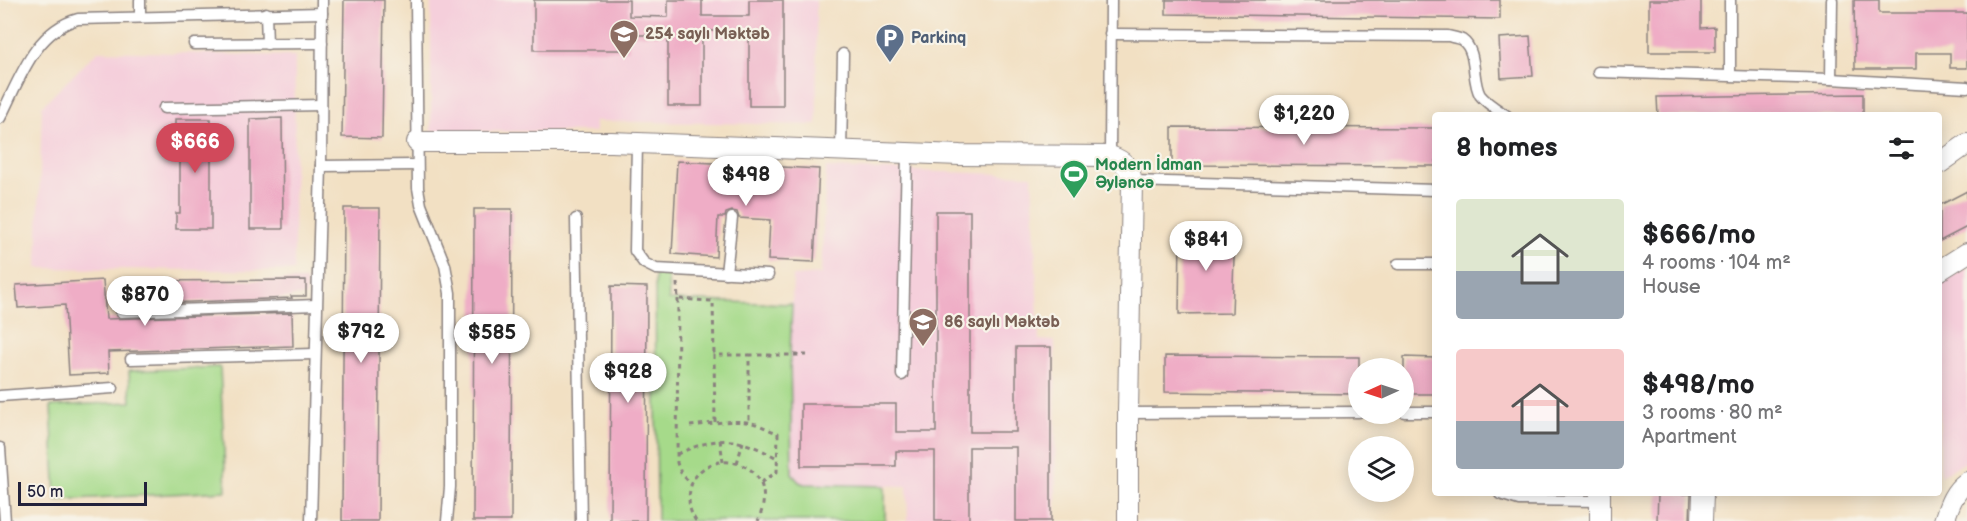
<!DOCTYPE html>
<meta charset="utf-8">
<style>
body{margin:0;font-family:"Balsamiq Sans",sans-serif;background:#f2f2f2;color:#202124;height:100vh;display:flex;flex-direction:column;font-size:22px;white-space:nowrap}
*{box-sizing:border-box;margin:0}
p{font-size:20px;color:#757577}
.icon{flex:none;width:33px;height:33px;fill:none;stroke:currentColor;stroke-width:2;stroke-linecap:round;stroke-linejoin:round}
.map{position:relative;flex:1;overflow:hidden}
.side{position:absolute;left:1432px;top:112px;width:510px;height:384px;display:flex;flex-direction:column;background:#fff;border-radius:6px;box-shadow:0 3px 15px #0003}
.side>*{flex:none}
.needle{width:39px;rotate:267deg}
.buttons{position:absolute;left:1348px;top:358px;display:grid;gap:12px}
.buttons a{display:grid;place-items:center;width:66px;height:66px;border-radius:50%;background:#fff;box-shadow:0 3px 15px #0003;font-size:30px}
.scale{position:absolute;left:18px;bottom:15px;width:129px;box-sizing:border-box;padding-left:6px;border:3px solid #22223b;border-top:0;font-size:16px;line-height:21px;white-space:nowrap;color:#22223b;-webkit-text-stroke:4px #f7f3e8;paint-order:stroke}
.price{position:absolute;translate:-50% -51px;padding:0 14px;border-radius:21px;background:#fff;color:#222;font-size:20px;line-height:39px;filter:drop-shadow(0 2px 3px #0008)}
.price::after{content:'';position:absolute;left:50%;top:36px;width:18px;height:14px;margin-left:-9px;background:inherit;clip-path:polygon(0 0,100% 0,50% 100%)}
.price.selected{background:#d1495b;color:#fff}
ul{padding:0;list-style:none}
li{display:flex;align-items:center;gap:18px;height:150px;padding:0 24px}
li span{display:grid;place-items:center;flex:none;width:168px;height:120px;border-radius:6px;color:#555}
li>.icon{margin-inline-start:auto}
span .icon{width:72px;height:72px;fill:#fffc;stroke-width:1}
li b{font-size:26px}
h2{display:flex;justify-content:space-between;align-items:center;height:72px;padding:0 24px;font-size:26px}
.map>svg:first-child{display:block}
.built{fill:#f5cfdb}
.green{fill:#a6da8a;stroke:#647e62;stroke-width:1.5}
.building{fill:#efadc6}
.lines{fill:none;stroke-linecap:round;stroke-linejoin:round}
.service-casing{stroke:#8a817f;stroke-width:13}
.minor-casing{stroke:#8a817f;stroke-width:22}
.path{stroke:#8a817f;stroke-width:3;stroke-dasharray:4.5 4.5;stroke-linecap:butt}
.service{stroke:#fff;stroke-width:10}
.minor{stroke:#fff;stroke-width:20}
.labels{text-anchor:middle;dominant-baseline:central;stroke-width:4.5;stroke-linejoin:round;paint-order:stroke}
.education-label{font-size:16px;font-weight:bold;fill:#785e54;stroke:#f7f3e8;text-anchor:start}
.service-label{font-size:16px;font-weight:bold;fill:#4e5e75;stroke:#f7f3e8;text-anchor:start}
.leisure-label{font-size:16px;font-weight:bold;fill:#27864d;stroke:#f7f3e8;text-anchor:start}
</style>
<div class="map">
<svg width="1967" height="521" viewBox="0 0 1967 521">
<rect width="100%" height="100%" fill="#f7f3e8"/>
<filter id="ink" filterUnits="userSpaceOnUse"><feTurbulence type="fractalNoise" baseFrequency=".0167" numOctaves="2"/><feDisplacementMap in="SourceGraphic" scale="12" xChannelSelector="R" yChannelSelector="G"/><feConvolveMatrix kernelMatrix="1 2 1 2 8 2 1 2 1" color-interpolation-filters="sRGB"/></filter>
<filter id="wash" filterUnits="userSpaceOnUse"><feTurbulence type="fractalNoise" baseFrequency=".008" numOctaves="4" result="noise"/><feDisplacementMap in="SourceGraphic" scale="24" xChannelSelector="R" yChannelSelector="G"/><feGaussianBlur stdDeviation="1.35" result="paint"/><feColorMatrix in="noise" values="0 0 0 0 0 0 0 0 0 0 0 0 0 0 0 0 0 1.4 0 .05"/><feComposite in="paint" operator="in"/></filter>
<g filter="url(#wash)">
<rect width="100%" height="100%" fill="#f2e0c3"/>
<g class="built">
<path d="M431,0H816L817,125L595,121V132L431,131Z"/>
<path d="M98,51L295,56L294,271L37,268L42,106Z"/>
<path d="M826,168L1032,175L1039,340L1055,341L1056,521H908L907,486L804,484L794,478L790,465V355L793,276L821,274Z"/>
<path d="M1967,268V461L1940,476V282Z"/>
</g>
<g class="green">
<path d="M655,271L668,275L669,300L792,304L790,355L792,474L799,482L804,484L885,486V521H657Z"/>
<path d="M220,367L226,491L56,500L51,406L131,402L129,371Z"/>
</g>
<g id="blocks">
<g class="building">
<path d="M344,0H384L382,138L342,137Z"/>
<path d="M534,0H629V16L668,17V0H702V16H749V0H783V106H749V31H702V106H668V35H629V50H534Z"/>
<path d="M1166,0H1500V19L1166,14Z"/>
<path d="M1649,0H1701V28L1715,27V52H1649Z"/>
<path d="M1854,0H1879V13H1967V68H1950V53H1916V69H1855Z"/>
<path d="M1530,36L1533,76L1501,78L1499,38Z"/>
<path d="M1863,94V116H1658L1657,97Z"/>
<path d="M282,118L283,229H250V119Z"/>
<path d="M175,119H211V229H176V213H180V134H175Z"/>
<path d="M1172,127L1436,128V166L1172,165Z"/>
<path d="M677,161L731,164L733,171L738,172L744,170L746,165L819,169L814,262L768,260L770,220L739,218L737,212L732,211L726,213L725,217H718L716,257L672,254Z"/>
<path d="M1967,191V227L1940,241V205Z"/>
<path d="M344,208H380L378,521H342Z"/>
<path d="M474,209H512L511,521H473Z"/>
<path d="M936,211H970V432H1016V347H1051V521H1016V447H969V521H935V451H896V466H801V404H896V432H936Z"/>
<path d="M1180,230L1235,231L1232,313L1179,314Z"/>
<path d="M103,280L106,319L292,313L293,346L108,352L109,373L69,375L65,305L18,308L16,285Z"/>
<path d="M306,280V296H291L292,298L138,304V281Z"/>
<path d="M611,286L647,287L646,521H610Z"/>
<path d="M1165,356L1359,357V394L1165,392Z"/>
<path d="M1404,357L1436,358V394H1404Z"/>
<path d="M1658,494H1691L1690,521H1657Z"/>
</g>
</g>
</g>
<g filter="url(#ink)">
<use href="#blocks" fill-opacity="0" stroke="#8a817f" stroke-width="1.5"/>
<g class="lines">
<g class="service-casing">
<g id="service">
<path d="M140,0V17"/>
<path d="M416,0L418,188L421,205L445,265L450,293V487L447,521"/>
<path d="M1730,0V75"/>
<path d="M266,13L267,44"/>
<path d="M1110,34L1448,36C1452,37 1459,38 1462,40C1478,51 1471,80 1480,95C1486,103 1498,110 1507,116"/>
<path d="M194,44L322,43"/>
<path d="M1598,72L1831,79L1967,87"/>
<path d="M1831,79L1832,0"/>
<path d="M164,108L321,105"/>
<path d="M0,118C19,81 34,31 78,19L322,13"/>
<path d="M637,143L635,251L644,263L656,269L768,275"/>
<path d="M841,151L843,54"/>
<path d="M1110,156L1111,0"/>
<path d="M738,165L740,147"/>
<path d="M321,166L417,165"/>
<path d="M1132,181L1436,190"/>
<path d="M576,219L581,521"/>
<path d="M1398,264H1436"/>
<path d="M726,273L732,218"/>
<path d="M121,312L316,305"/>
<path d="M131,359L314,354"/>
<path d="M902,375L907,153"/>
<path d="M0,396L113,388"/>
<path d="M1404,412H1436"/>
<path d="M1128,413L1359,412"/>
<path d="M0,448L5,521"/>
<path d="M1500,494L1519,500L1600,501"/>
<path d="M311,521L321,166L322,0"/>
</g>
</g>
<g class="minor-casing">
<g id="minor">
<path d="M417,142H611L960,155L1110,156C1124,161 1129,166 1132,181L1128,413V521"/>
<path d="M1940,163L1967,144"/>
<path d="M1940,270L1967,253"/>
<path d="M1600,494V521"/>
<path d="M1702,521L1703,494"/>
<path d="M1944,521C1949,506 1953,492 1967,482"/>
</g>
</g>
<g class="path">
<path d="M677,283L678,299L713,301L714,355"/>
<path d="M678,299L677,463L681,473L691,484"/>
<path d="M749,355H807"/>
<path d="M715,422L714,355H749V423"/>
<path d="M690,426C712,424 735,418 756,424C764,427 771,431 778,433L777,472L760,483"/>
<path d="M720,440L723,462"/>
<path d="M677,454C720,435 736,436 777,458"/>
<path d="M737,463L743,442"/>
<path d="M696,521C689,511 688,501 690,490C699,442 786,457 758,521"/>
</g>
<use href="#service" class="service"/>
<use href="#minor" class="minor"/>
</g>
</g>
<defs>
<g id="school-pin" transform="scale(1.5)"><path d="M0 17L-7.5 6A9.5 9.5 0 1 1 7.5 6Z" fill="#8d6e63" stroke="#f7f3e8"/><path d="M0-5L7-2L0 1L-7-2ZM-4 1L0 2.5L4 1V4Q0 6-4 4Z" fill="#fff"/></g>
<g id="parking-pin" transform="scale(1.5)"><path d="M0 17L-7.5 6A9.5 9.5 0 1 1 7.5 6Z" fill="#5c6f8a" stroke="#f7f3e8"/><path d="M-3.5-5.5H1a3.5 3.5 0 0 1 0 7H-1V5.5H-3.5ZM-1-3.4V-.6H.8a1.4 1.4 0 0 0 0-2.8Z" fill="#fff"/></g>
<g id="stadium-pin" transform="scale(1.5)"><path d="M0 17L-7.5 6A9.5 9.5 0 1 1 7.5 6Z" fill="#2e9e5b" stroke="#f7f3e8"/><path d="M0-5a6.5 5 0 1 0 0 10a6.5 5 0 1 0 0-10ZM-3.5-1.8h7v3.6h-7Z" fill="#fff"/></g>
</defs>
<g fill-rule="evenodd">
<use href="#school-pin" x="624" y="34"/>
<use href="#parking-pin" x="890" y="38"/>
<use href="#stadium-pin" x="1074" y="174"/>
<use href="#school-pin" x="923" y="322"/>
</g>
<g class="labels">
<g class="education-label">
<text x="645" y="34">254 saylı Məktəb</text>
<text x="944" y="322">86 saylı Məktəb</text>
</g>
<g class="service-label">
<text x="911" y="38">Parkinq</text>
</g>
<g class="leisure-label">
<text x="1095" y="165">Modern İdman<tspan x="1095" dy="18">Əyləncə</tspan></text>
</g>
</g>
</svg>
<div class="buttons">
<a><svg class="needle" viewBox="-14 -14 28 28"><path d="M0-13l5 13h-10z" fill="#e53935"/><path d="M0 13l5-13h-10z" fill="#757577"/></svg></a>
<a><svg class="icon" aria-label="layers" viewBox="0 0 24 24"><path d="M12 4l9 5-9 5-9-5zM3 14l9 5 9-5"/></svg></a>
</div>
<div class="scale">50 m</div>
<b class="price" style="left:1304px;top:146px">$1,220</b>
<b class="price selected" style="left:195px;top:174px">$666</b>
<b class="price" style="left:746px;top:207px">$498</b>
<b class="price" style="left:1206px;top:272px">$841</b>
<b class="price" style="left:145px;top:327px">$870</b>
<b class="price" style="left:361px;top:364px">$792</b>
<b class="price" style="left:492px;top:365px">$585</b>
<b class="price" style="left:628px;top:404px">$928</b>
<section class="side">
<h2>8 homes<svg class="icon" aria-label="filters" viewBox="0 0 24 24"><path d="M4 7h16M4 17h16"/><circle cx="9" cy="7" r="2"/><circle cx="15" cy="17" r="2"/></svg></h2>
<ul>
<li><span style="background:linear-gradient(#dfe7d0 60%,#9aa5b1 0)"><svg class="icon" aria-label="home" viewBox="0 0 24 24"><path d="M3 11l9-7 9 7M6 9v11h12V9"/></svg></span><div><b>$666/mo</b><p>4 rooms · 104 m²</p><p>House</p></div></li>
<li><span style="background:linear-gradient(#f6c9c9 60%,#9aa5b1 0)"><svg class="icon" aria-label="home" viewBox="0 0 24 24"><path d="M3 11l9-7 9 7M6 9v11h12V9"/></svg></span><div><b>$498/mo</b><p>3 rooms · 80 m²</p><p>Apartment</p></div></li>
</ul>
</section>
</div>
